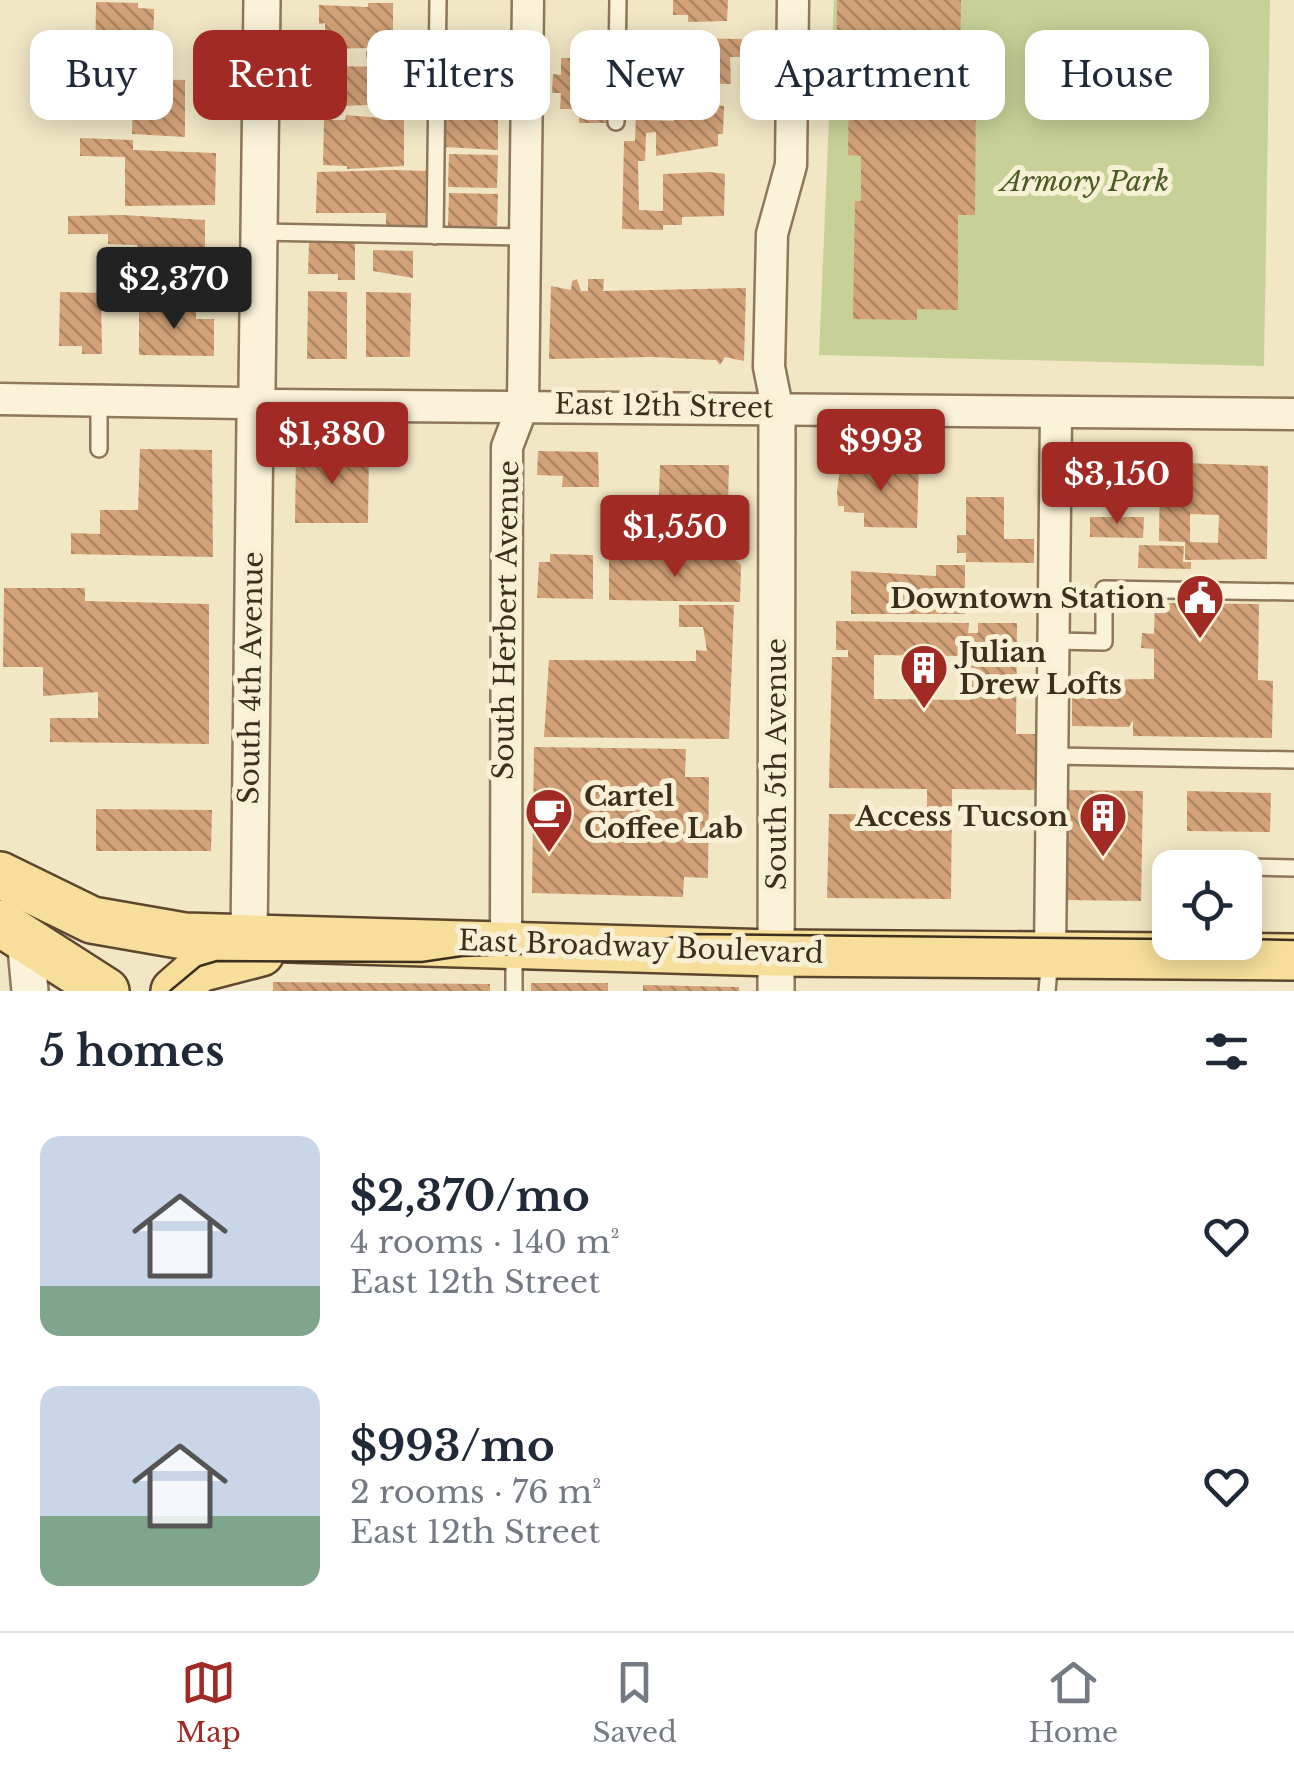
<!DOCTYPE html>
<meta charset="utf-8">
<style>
body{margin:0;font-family:"Libre Baskerville",serif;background:#f2f2f3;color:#1f2937;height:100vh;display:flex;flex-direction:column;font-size:38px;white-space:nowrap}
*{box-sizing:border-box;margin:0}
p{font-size:32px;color:#747a83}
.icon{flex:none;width:55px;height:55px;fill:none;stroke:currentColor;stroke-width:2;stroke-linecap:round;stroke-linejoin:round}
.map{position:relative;height:991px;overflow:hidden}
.sheet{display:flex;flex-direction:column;background:#fff;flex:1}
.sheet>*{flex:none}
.guide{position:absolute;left:30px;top:30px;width:1235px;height:90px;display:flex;gap:20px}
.controls{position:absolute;left:1152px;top:850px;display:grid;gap:20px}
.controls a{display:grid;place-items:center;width:110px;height:110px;border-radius:20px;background:#fff;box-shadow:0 5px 25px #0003;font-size:50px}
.price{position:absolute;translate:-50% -85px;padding:0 22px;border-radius:10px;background:#a22a24;color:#fff;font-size:32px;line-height:65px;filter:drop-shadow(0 2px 5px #0008)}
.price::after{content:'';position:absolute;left:50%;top:60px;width:30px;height:22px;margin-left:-15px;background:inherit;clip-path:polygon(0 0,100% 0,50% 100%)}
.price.selected{background:#222;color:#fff}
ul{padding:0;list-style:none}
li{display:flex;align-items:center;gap:30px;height:250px;padding:0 40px}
li span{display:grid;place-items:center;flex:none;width:280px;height:200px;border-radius:20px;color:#555}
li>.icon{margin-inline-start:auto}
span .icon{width:120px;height:120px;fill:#fffc;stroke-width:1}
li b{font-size:42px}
h2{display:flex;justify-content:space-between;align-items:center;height:120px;padding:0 40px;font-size:42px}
.chip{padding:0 35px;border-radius:20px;background:#fff;box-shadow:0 5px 25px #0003;font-size:35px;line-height:90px}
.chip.selected{background:#a22a24;color:#fff}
.dock{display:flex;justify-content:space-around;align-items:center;height:140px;border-top:2px solid #e0e1e3;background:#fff;font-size:28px;color:#747a83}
.dock a{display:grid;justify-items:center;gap:5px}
.dock .selected{color:#a22a24}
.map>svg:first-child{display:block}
.green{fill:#c7d197}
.building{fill:url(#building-back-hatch);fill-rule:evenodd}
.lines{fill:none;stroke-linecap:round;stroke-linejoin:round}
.service-casing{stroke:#8e7859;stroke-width:20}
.minor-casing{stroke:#8e7859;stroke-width:35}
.tertiary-casing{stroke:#8e7859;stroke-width:40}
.primary-casing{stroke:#5c462d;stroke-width:50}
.service{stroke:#fbf3d9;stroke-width:15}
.minor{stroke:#fbf3d9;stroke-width:30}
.tertiary{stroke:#fbf3d9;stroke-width:35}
.primary{stroke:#f7df9b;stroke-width:45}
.tram{stroke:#3d2f1e;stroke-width:2.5}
.labels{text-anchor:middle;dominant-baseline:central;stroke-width:10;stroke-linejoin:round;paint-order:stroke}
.park-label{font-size:28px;font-style:italic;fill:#4a5b23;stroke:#f8f0d5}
.street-label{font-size:28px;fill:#3d2f1e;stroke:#f8f0d5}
.poi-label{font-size:28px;font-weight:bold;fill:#3d2f1e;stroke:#f8f0d5;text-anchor:end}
</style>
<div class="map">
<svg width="1294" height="991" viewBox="0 0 1294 991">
<defs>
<pattern id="building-back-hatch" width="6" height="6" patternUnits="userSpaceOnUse" patternTransform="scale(2.5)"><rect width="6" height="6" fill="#d3a278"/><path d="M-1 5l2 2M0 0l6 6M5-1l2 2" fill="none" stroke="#ac8462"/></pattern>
</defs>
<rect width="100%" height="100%" fill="#f2e7c5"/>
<path class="green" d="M834,0H1270L1264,366L819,355Z"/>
<g class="building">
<path d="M673,0H728L727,21L688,22V15H673Z"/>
<path d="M837,0H961L960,77H976L975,215H958V310L917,309V320L853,319L855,201H861V156L848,155L849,91H836Z"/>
<path d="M96,2L138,3V8L154,9L153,56H119V65H95Z"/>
<path d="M368,3H393V38H371V48L325,49V23L319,24V5L368,7Z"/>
<path d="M626,32H654L656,49L637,59L626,42Z"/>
<path d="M673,38L742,39V57H730L731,84L673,83Z"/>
<path d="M376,44H409L408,59L366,58V51L371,55Z"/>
<path d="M561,58L610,59L609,123H579V109H560L561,93H552L553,74L561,75Z"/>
<path d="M636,61L655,73L645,89V120L674,121V116H659V100L724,106L723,134H718V146L656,156V132L646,133L645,161H638L639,210L663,211V174L710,172L725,174L724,216L682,217V225H663V230L622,229L624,141H635L636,112H624L625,80Z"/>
<path d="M321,66L397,67L395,104L339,106L340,99H324Z"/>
<path d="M454,67L504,68L503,107L452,106L449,73H454Z"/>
<path d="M133,79L185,80V137L132,134Z"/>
<path d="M446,113L498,117V150L445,147Z"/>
<path d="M346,115L404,120V166L347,169V166L323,165L324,120H345Z"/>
<path d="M80,138L133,140V150L216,153L215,205L125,206V157L80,156Z"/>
<path d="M449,154L498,155L497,188L448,187Z"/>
<path d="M393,170L426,171L425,226H386V213H316L317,172Z"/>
<path d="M449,193L498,194L497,226H448Z"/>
<path d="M123,215L205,220V264L165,263V270H137V245L108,244V234H68V216Z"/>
<path d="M355,242V280H338V274H308L309,243Z"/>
<path d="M373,250L413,251V278L373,271Z"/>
<path d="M577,279L581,291H588V279H604L603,291L746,288L744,361L725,357L720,365L716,360L652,357L549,359L551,286L571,290L572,281Z"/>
<path d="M308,291L347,292V359H307Z"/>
<path d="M60,292L101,293L102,354H82V346H59Z"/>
<path d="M366,292L411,293L410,357H366Z"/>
<path d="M139,303H168V310H196V319H214V356L139,355Z"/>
<path d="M140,449L212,450L213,557L71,554V533L100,534V510H138Z"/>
<path d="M296,451H369L368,523H295Z"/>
<path d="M538,451L598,452L599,487H562L563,476L537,475Z"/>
<path d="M1091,463L1145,464L1144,485L1091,484Z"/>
<path d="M1185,463L1268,466L1267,559L1185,560V542L1159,541L1160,465ZM1190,514L1219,515L1218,543L1190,542Z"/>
<path d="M846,464H919L917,528L864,527V513L844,512V506H838L837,491L840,469Z"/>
<path d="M660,465H729L728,503H675V496H659Z"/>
<path d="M966,497H1004V539H1034V563L966,562V553H957V535H966Z"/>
<path d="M1090,517H1144L1143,538L1090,537Z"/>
<path d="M1139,545L1184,546L1183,562H1191V569L1138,568Z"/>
<path d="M550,554L593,555V599L537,598L539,562H550Z"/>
<path d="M609,558H733L741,565L740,602L609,600Z"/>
<path d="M936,565H965V614H851V571L936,576Z"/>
<path d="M4,588H85V601L209,604V744L50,742V718H98V692L43,696V667H3Z"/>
<path d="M1155,603L1259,604L1258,680L1273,681L1272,738L1133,736V720L1129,727L1072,726V680L1154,679V649L1141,648L1142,633L1154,634Z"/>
<path d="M679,605H734L729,739L544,737L549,660L696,661V650L707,651L703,627H679Z"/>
<path d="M836,621L969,623L968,633H978V623H1017L1016,734H1036V790L952,789L951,899L827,898L829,814L927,815V789L829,788L832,657H848V650H836ZM874,655L971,656V700L874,699Z"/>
<path d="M534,747L686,749L685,777H709L708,878L684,877L683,897L532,893Z"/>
<path d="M1064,790L1143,791L1141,901L1063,900Z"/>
<path d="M1187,791L1271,793L1270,832L1187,831Z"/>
<path d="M96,809L212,810L211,851H96Z"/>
<path d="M273,982L490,984V991H273Z"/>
<rect x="531" y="983" width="77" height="8"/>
<path d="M643,985L739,987V991H643Z"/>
</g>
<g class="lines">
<g class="service-casing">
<g id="service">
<path d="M437,53L527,55"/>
<path d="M616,122L618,0"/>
<path d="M260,232L525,237"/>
<path d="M435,236L438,0"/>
<path d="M99,449V402"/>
<path d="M1054,641L1104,642V589L1294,592"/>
<path d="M1053,756L1294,760"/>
<path d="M1197,866L1294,868"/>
<path d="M514,991V947"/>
<path d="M1047,991L1050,959"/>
</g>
</g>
<g class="minor-casing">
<g id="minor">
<path d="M0,399L242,403"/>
<path d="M273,405L1294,414"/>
<path d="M777,407L769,367L772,234L791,165L793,0"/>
<path d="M506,943L507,447L523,405L528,0"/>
<path d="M1050,955L1056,414"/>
</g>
</g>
<g class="tertiary-casing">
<g id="tertiary">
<path d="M257,388L262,0"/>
<path d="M25,937L30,991"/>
<path d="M249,937L255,419"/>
<path d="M776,991L777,407"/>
</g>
</g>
<g class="primary-casing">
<g id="primary">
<path d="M0,875L92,920L184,936L775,953L1294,957"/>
<path d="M0,923L106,991"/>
<path d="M174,991L199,969L261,953"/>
</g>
</g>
<use href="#service" class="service"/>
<use href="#minor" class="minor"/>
<use href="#tertiary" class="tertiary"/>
<use href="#primary" class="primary"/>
<g class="tram">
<path d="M1245,939L1294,940"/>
<path d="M170,991L200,966L217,961L422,962L463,956L607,951L688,934L1170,939"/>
</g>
</g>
<defs>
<g id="civic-pin" transform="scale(2.5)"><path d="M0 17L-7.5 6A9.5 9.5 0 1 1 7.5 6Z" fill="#a22a24" stroke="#f8f0d5"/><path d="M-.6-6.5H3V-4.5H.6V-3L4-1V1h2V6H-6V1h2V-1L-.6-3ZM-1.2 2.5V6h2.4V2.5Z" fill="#fff"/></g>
<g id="building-pin" transform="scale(2.5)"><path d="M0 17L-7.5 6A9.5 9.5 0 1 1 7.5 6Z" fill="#a22a24" stroke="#f8f0d5"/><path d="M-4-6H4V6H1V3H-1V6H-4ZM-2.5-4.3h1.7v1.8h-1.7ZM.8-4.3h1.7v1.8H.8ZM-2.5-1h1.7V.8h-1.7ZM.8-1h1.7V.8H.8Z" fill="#fff"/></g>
<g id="cafe-pin" transform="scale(2.5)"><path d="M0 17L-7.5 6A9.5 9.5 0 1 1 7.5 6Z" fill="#a22a24" stroke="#f8f0d5"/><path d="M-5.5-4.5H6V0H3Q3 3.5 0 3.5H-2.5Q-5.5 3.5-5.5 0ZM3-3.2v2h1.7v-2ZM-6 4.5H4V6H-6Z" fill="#fff"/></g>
</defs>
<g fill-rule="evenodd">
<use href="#civic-pin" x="1200" y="598"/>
<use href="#building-pin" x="924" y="668"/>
<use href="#cafe-pin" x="549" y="812"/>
<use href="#building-pin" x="1103" y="816"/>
</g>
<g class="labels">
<g class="park-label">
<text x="1085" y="181">Armory Park</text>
</g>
<g class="street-label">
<text transform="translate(664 406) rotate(1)">East 12th Street</text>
<text transform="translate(506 620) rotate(-89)">South Herbert Avenue</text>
<text transform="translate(251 678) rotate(-89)">South 4th Avenue</text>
<text transform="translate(776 764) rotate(-90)">South 5th Avenue</text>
<text transform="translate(641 947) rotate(2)">East Broadway Boulevard</text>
</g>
<g class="poi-label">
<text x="1165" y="598">Downtown Station</text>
<text x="959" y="652" text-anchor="start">Julian<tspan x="959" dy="32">Drew Lofts</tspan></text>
<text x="584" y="796" text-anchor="start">Cartel<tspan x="584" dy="32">Coffee Lab</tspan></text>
<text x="1068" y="816">Access Tucson</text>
</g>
</g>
</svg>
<div class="controls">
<a><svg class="icon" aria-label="locate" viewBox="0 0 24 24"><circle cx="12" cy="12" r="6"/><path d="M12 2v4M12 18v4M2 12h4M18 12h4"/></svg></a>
</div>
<b class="price selected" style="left:174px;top:332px">$2,370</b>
<b class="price" style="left:332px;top:487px">$1,380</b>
<b class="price" style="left:881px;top:494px">$993</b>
<b class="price" style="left:1117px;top:527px">$3,150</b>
<b class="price" style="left:675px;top:580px">$1,550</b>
<div class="guide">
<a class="chip">Buy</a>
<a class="chip selected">Rent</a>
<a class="chip">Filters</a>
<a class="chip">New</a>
<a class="chip">Apartment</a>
<a class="chip">House</a>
</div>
</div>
<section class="sheet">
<h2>5 homes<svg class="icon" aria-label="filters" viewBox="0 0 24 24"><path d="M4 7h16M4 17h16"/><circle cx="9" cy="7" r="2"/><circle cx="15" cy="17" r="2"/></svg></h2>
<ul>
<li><span style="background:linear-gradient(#c9d6e8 75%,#7fa58c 0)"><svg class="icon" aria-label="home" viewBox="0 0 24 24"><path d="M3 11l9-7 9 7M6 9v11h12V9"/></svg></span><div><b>$2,370/mo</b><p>4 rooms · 140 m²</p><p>East 12th Street</p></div><svg class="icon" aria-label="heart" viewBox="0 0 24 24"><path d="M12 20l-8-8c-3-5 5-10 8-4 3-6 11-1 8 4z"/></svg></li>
<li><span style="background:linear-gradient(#c9d6e8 65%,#7fa58c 0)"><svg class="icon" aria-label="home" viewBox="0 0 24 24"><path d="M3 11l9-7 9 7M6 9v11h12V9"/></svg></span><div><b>$993/mo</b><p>2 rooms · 76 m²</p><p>East 12th Street</p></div><svg class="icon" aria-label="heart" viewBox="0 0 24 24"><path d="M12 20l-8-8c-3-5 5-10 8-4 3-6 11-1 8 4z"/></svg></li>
</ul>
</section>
<nav class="dock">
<a class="selected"><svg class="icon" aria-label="map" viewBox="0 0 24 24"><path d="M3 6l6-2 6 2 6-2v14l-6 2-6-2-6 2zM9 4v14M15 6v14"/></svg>Map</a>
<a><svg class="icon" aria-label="saved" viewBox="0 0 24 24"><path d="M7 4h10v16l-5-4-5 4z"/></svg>Saved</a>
<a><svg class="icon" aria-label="home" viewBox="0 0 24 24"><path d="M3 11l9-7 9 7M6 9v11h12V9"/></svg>Home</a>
</nav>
